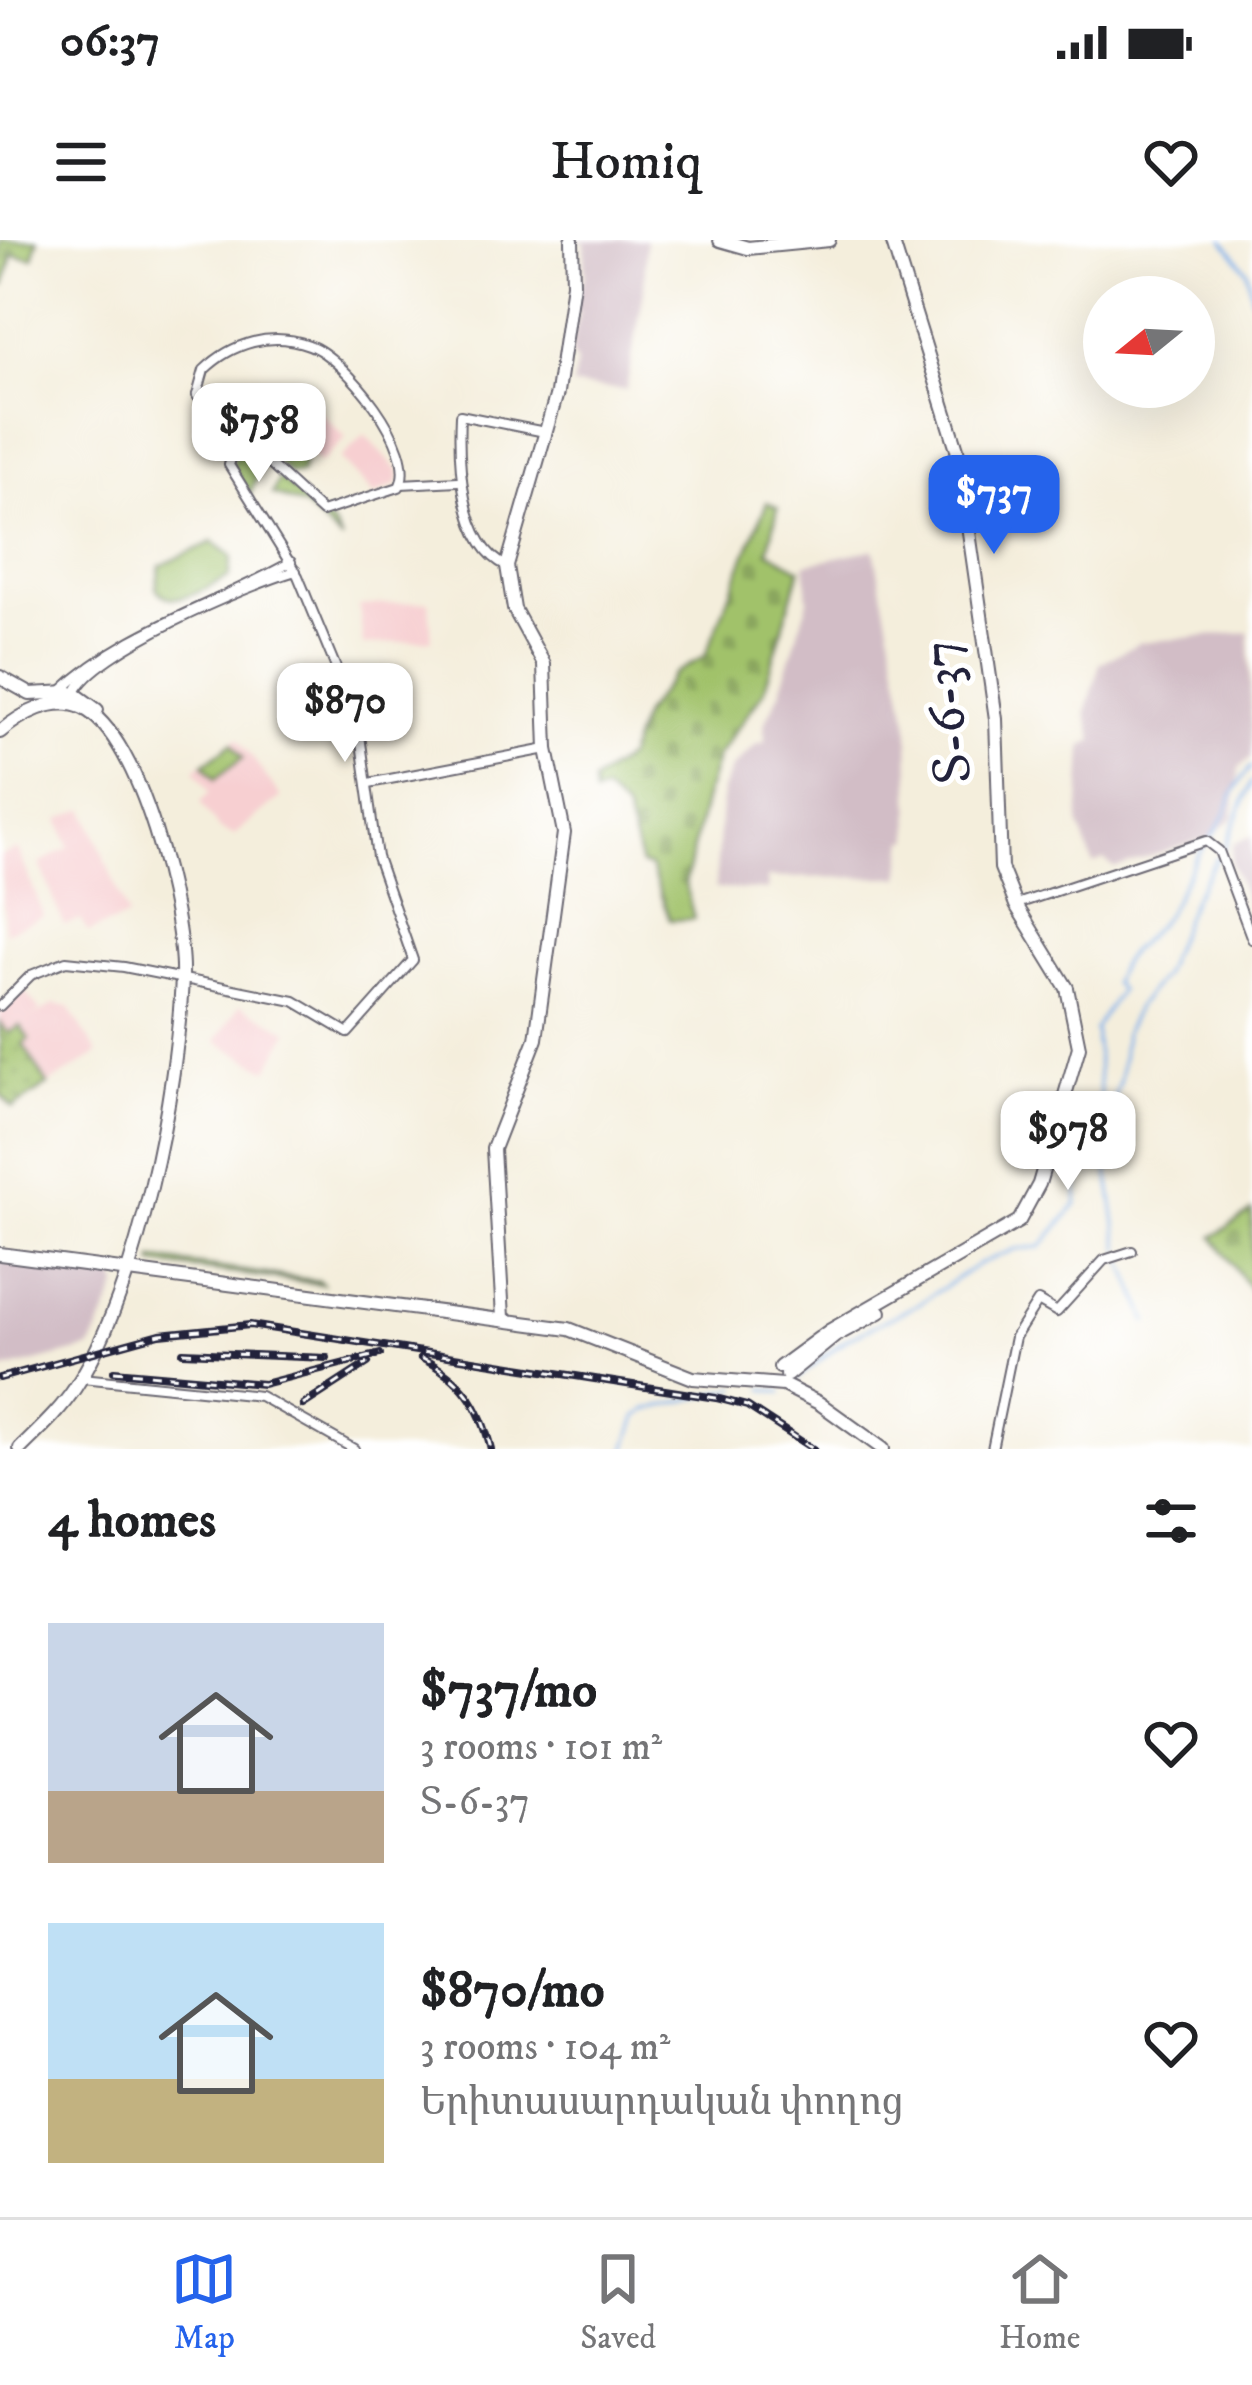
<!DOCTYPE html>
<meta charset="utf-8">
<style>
body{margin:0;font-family:"IM FELL DW Pica","Noto Serif Armenian",serif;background:#f6f6f6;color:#202124;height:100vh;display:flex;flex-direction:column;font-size:45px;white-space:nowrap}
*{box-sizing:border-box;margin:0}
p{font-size:39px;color:#757577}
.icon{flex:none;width:66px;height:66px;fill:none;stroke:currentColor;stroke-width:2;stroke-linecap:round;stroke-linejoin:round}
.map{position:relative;height:1209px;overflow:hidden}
.side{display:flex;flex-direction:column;background:#fff;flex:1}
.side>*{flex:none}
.needle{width:78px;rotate:252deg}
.controls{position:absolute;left:1083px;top:36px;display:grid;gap:24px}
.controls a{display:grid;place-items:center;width:132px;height:132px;border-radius:50%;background:#fff;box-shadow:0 12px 48px #0002;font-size:60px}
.price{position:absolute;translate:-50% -102px;padding:0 27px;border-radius:24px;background:#fff;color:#222;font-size:39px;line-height:78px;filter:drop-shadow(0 3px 6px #0008)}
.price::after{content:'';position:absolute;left:50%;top:72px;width:36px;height:27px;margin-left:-18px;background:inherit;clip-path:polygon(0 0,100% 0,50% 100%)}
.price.current{background:#2563eb;color:#fff}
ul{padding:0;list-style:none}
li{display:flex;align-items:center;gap:36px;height:300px;padding:0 48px}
li span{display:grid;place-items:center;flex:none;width:336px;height:240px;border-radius:0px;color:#555}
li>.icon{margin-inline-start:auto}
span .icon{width:144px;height:144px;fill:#fffc;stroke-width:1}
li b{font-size:51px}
h2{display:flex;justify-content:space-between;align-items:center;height:144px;padding:0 48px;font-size:51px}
.status{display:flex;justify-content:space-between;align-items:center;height:84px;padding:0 60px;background:#fff;direction:ltr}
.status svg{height:33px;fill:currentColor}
header{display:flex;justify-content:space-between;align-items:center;height:156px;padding:0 48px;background:#fff;font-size:54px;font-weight:600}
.dock{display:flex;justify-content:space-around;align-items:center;height:168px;border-top:3px solid #e0e0e0;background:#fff;font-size:33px;color:#757577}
.dock a{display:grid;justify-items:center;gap:6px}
.dock .current{color:#2563eb}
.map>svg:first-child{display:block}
.built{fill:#f7cfd1}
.industrial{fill:#d2bdc6}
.green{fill:url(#green-dots);stroke:#627253;stroke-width:3}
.cemetery{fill:url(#cemetery-stones);stroke:#627253;stroke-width:3}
.pitch{fill:#a1c26b;stroke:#627253;stroke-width:3}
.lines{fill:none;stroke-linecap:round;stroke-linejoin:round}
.stream{stroke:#7eb0ea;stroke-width:3}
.minor-casing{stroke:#6c6973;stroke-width:12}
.major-casing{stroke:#6c6973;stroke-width:16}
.minor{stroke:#fff;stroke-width:8}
.major{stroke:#fff;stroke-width:12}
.rail-casing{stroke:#22223b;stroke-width:8}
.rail{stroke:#fff;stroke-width:3;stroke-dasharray:9;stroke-linecap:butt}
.labels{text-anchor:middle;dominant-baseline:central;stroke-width:10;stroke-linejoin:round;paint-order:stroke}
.street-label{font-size:51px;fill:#22223b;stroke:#fff}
</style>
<div class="status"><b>06:37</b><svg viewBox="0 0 49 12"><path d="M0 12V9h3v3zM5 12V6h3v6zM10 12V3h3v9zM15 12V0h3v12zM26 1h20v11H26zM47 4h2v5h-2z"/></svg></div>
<header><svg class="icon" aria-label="menu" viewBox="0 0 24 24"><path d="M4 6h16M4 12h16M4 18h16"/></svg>Homiq<svg class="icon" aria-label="heart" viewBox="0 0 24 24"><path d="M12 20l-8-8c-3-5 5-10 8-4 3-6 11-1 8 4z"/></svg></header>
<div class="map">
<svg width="1252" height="1209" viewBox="0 0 1252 1209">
<defs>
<pattern id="green-dots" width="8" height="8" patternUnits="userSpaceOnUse" patternTransform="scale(3)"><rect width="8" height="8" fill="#a1c26b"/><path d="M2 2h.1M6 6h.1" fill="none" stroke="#8aa65e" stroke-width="1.8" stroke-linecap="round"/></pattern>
<pattern id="cemetery-stones" width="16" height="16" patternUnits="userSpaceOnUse" patternTransform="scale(3)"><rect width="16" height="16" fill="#a1c26b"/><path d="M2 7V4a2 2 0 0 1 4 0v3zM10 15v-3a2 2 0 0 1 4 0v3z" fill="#8aa65e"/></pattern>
</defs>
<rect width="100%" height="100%" fill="#fff"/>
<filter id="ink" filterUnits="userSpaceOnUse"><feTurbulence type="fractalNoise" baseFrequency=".00833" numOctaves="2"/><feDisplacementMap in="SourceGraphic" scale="24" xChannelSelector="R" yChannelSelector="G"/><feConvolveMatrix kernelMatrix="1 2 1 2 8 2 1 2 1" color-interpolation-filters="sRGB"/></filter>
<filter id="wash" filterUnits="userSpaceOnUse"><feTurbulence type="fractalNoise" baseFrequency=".004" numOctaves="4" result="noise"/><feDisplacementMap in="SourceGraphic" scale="48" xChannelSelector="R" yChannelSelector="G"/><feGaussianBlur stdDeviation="2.7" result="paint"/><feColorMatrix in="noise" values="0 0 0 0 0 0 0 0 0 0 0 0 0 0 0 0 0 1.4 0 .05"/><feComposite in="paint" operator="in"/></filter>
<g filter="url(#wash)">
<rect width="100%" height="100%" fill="#f4eedc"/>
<g class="built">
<path d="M304,156L346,198L320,223L279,181Z"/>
<path d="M365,195L400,233L397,244L374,255L340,219Z"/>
<path d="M429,361L432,400L363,405L359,366Z"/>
<path d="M238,498L281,557L234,595L219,589L200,562L210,552L195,529Z"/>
<path d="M85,569L128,677L88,692L80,680L64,685L40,624L69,607L59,579Z"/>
<path d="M18,609L44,676L5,692L0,616Z"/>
<path d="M24,749L40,771L31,778L55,764L69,767L98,814L49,844L24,804L30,799L21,784L8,792L0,781V774Z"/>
<path d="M240,765L289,791L268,830L216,801Z"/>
</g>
<g class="industrial">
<path d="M576,0H646L644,51L626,150L572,146L577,123L571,114L579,71L573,69L585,35V3Z"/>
<path d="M874,309L909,485L911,600H906L901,637L767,638L768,650L715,649L722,550L732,528L757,503L765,502L764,485L780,452L808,360L805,324Z"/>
<path d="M1249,392L1252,517L1239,528L1233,578L1210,597L1115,628L1104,620L1093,624L1079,585L1083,506L1094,500L1086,473L1100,423L1141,402Z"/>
<path d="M1252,596V677L1231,622L1233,603Z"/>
<path d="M0,1021L116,1033L118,1047L91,1108L0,1131Z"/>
</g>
<g class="green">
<path d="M245,204L263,222L250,254L232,226L237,207Z"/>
<path d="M279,238L334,286L342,301L304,266L272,254Z"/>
<path d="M0,783L8,793L20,786L29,799L23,804L48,845L13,868L0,854Z"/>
<path d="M154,1019L319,1041L322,1044L154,1024Z"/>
</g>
<g class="cemetery">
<path d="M0,0H38L33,18L13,15L5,45L0,44Z"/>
<path d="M767,262L778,268L768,311L800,329L764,451L718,515L704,561L685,644L694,679L670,680L650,627L641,625L625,570L604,551L594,555L593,542L627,518L642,476L674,434L705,416Z"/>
<path d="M1252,971V1052L1213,997Z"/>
</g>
<g class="pitch">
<path d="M268,195L277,196L303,221L301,233L290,234L265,209Z"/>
<path d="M213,302L232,316L229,337C207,347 174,372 156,348L160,326Z"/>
<path d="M232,503L243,518L215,539L204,524Z"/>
</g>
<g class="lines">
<g class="stream">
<path d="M1223,0L1247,31L1252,59"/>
<path d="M1210,598C1232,573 1229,548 1252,527"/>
<path d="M1224,609L1252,542"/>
<path d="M1120,1010L1102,891L1120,839L1125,792L1138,765L1162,736L1194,656L1217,618"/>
<path d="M1123,1020L1148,1082"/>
<path d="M789,1145L845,1100L920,1063L977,1025L1016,1009L1041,1007L1077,964L1080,893L1100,855L1095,788L1120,750L1113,743C1122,709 1149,700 1166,674C1180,652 1188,629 1204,606"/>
<path d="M764,1149L782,1152"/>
<path d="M626,1209L637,1177L647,1170L737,1148"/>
</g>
</g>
</g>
<g filter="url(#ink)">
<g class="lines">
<g class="minor-casing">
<g id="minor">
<path d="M197,155L241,201"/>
<path d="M198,157L237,197"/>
<path d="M401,244L458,241"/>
<path d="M507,326C460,305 458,218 460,175L545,192"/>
<path d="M59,453C126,389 212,367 291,322"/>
<path d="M75,453C93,411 248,345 296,331"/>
<path d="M369,543L547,509"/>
<path d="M1017,664L1206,601L1219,611L1252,699"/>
<path d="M0,766L31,735L66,721L124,727L294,761L348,793L413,720L377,617L358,481L298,336L229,225L236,204L247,203L322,272L399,247C420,210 344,117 309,105C271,91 232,103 204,130L197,155"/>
<path d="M82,1138L260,1156L354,1209"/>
<path d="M992,1209L1015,1097L1038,1061L1057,1072L1104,1020L1132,1011"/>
</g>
</g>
<g class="major-casing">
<g id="major">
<path d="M720,0L748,8L829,0"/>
<path d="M0,437L30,454L69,452L76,459"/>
<path d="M75,454L97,470"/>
<path d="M0,492C20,475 55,454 83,468C141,496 184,676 182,736C178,851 138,1051 75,1148C60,1171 39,1190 20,1209"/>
<path d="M0,1014L569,1089L693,1138L783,1145L819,1163L883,1209"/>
<path d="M503,1077L493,909L536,799L564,593L547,509L544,424L514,369L507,326L557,153L573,43L572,0"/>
<path d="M780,1127L829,1091L1019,981L1039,944L1079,807L1067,748L1016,665L1001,628L996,479L957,209L892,0"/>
<path d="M787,1135L835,1096L880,1072"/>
</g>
</g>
<use href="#minor" class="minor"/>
<use href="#major" class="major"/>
<g class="rail-casing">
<g id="rail">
<path d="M183,1112L327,1118"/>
<path d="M421,1118C463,1139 480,1165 491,1209"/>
<path d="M114,1131L263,1144L380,1114"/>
<path d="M0,1138L160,1094L250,1085L716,1158L747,1166L813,1209"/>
<path d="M303,1165L368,1123"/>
</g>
</g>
<use href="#rail" class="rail"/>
</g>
</g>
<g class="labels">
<g class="street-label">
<text transform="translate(948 472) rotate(-96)">Տ-6-37</text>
</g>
</g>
</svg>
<div class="controls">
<a><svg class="needle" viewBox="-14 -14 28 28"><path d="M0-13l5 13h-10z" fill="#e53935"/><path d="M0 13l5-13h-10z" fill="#757577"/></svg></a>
</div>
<b class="price" style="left:259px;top:245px">$758</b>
<b class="price current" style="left:994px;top:317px">$737</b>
<b class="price" style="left:345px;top:525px">$870</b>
<b class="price" style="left:1068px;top:953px">$978</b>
</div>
<section class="side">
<h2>4 homes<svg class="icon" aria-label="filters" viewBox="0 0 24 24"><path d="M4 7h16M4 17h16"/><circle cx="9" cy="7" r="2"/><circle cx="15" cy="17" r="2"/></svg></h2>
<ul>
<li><span style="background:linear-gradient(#c9d6e8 70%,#b9a48a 0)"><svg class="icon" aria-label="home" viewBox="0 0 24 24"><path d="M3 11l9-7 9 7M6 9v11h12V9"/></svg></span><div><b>$737/mo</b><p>3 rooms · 101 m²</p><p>Տ-6-37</p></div><svg class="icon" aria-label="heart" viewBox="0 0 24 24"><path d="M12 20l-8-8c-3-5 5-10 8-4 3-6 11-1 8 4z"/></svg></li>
<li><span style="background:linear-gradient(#bfe0f5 65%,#c2b280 0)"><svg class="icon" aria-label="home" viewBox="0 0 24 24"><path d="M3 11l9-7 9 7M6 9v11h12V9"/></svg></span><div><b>$870/mo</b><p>3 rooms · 104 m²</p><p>Երիտասարդական փողոց</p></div><svg class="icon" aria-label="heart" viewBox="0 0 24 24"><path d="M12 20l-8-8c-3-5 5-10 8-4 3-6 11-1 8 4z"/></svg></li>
</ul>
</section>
<nav class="dock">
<a class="current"><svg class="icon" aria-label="map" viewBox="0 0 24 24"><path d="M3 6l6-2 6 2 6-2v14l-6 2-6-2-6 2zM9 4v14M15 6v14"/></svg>Map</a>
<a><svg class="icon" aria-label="saved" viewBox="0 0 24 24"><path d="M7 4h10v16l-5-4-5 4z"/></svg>Saved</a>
<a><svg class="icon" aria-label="home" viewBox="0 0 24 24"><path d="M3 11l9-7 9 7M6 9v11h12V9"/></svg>Home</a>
</nav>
